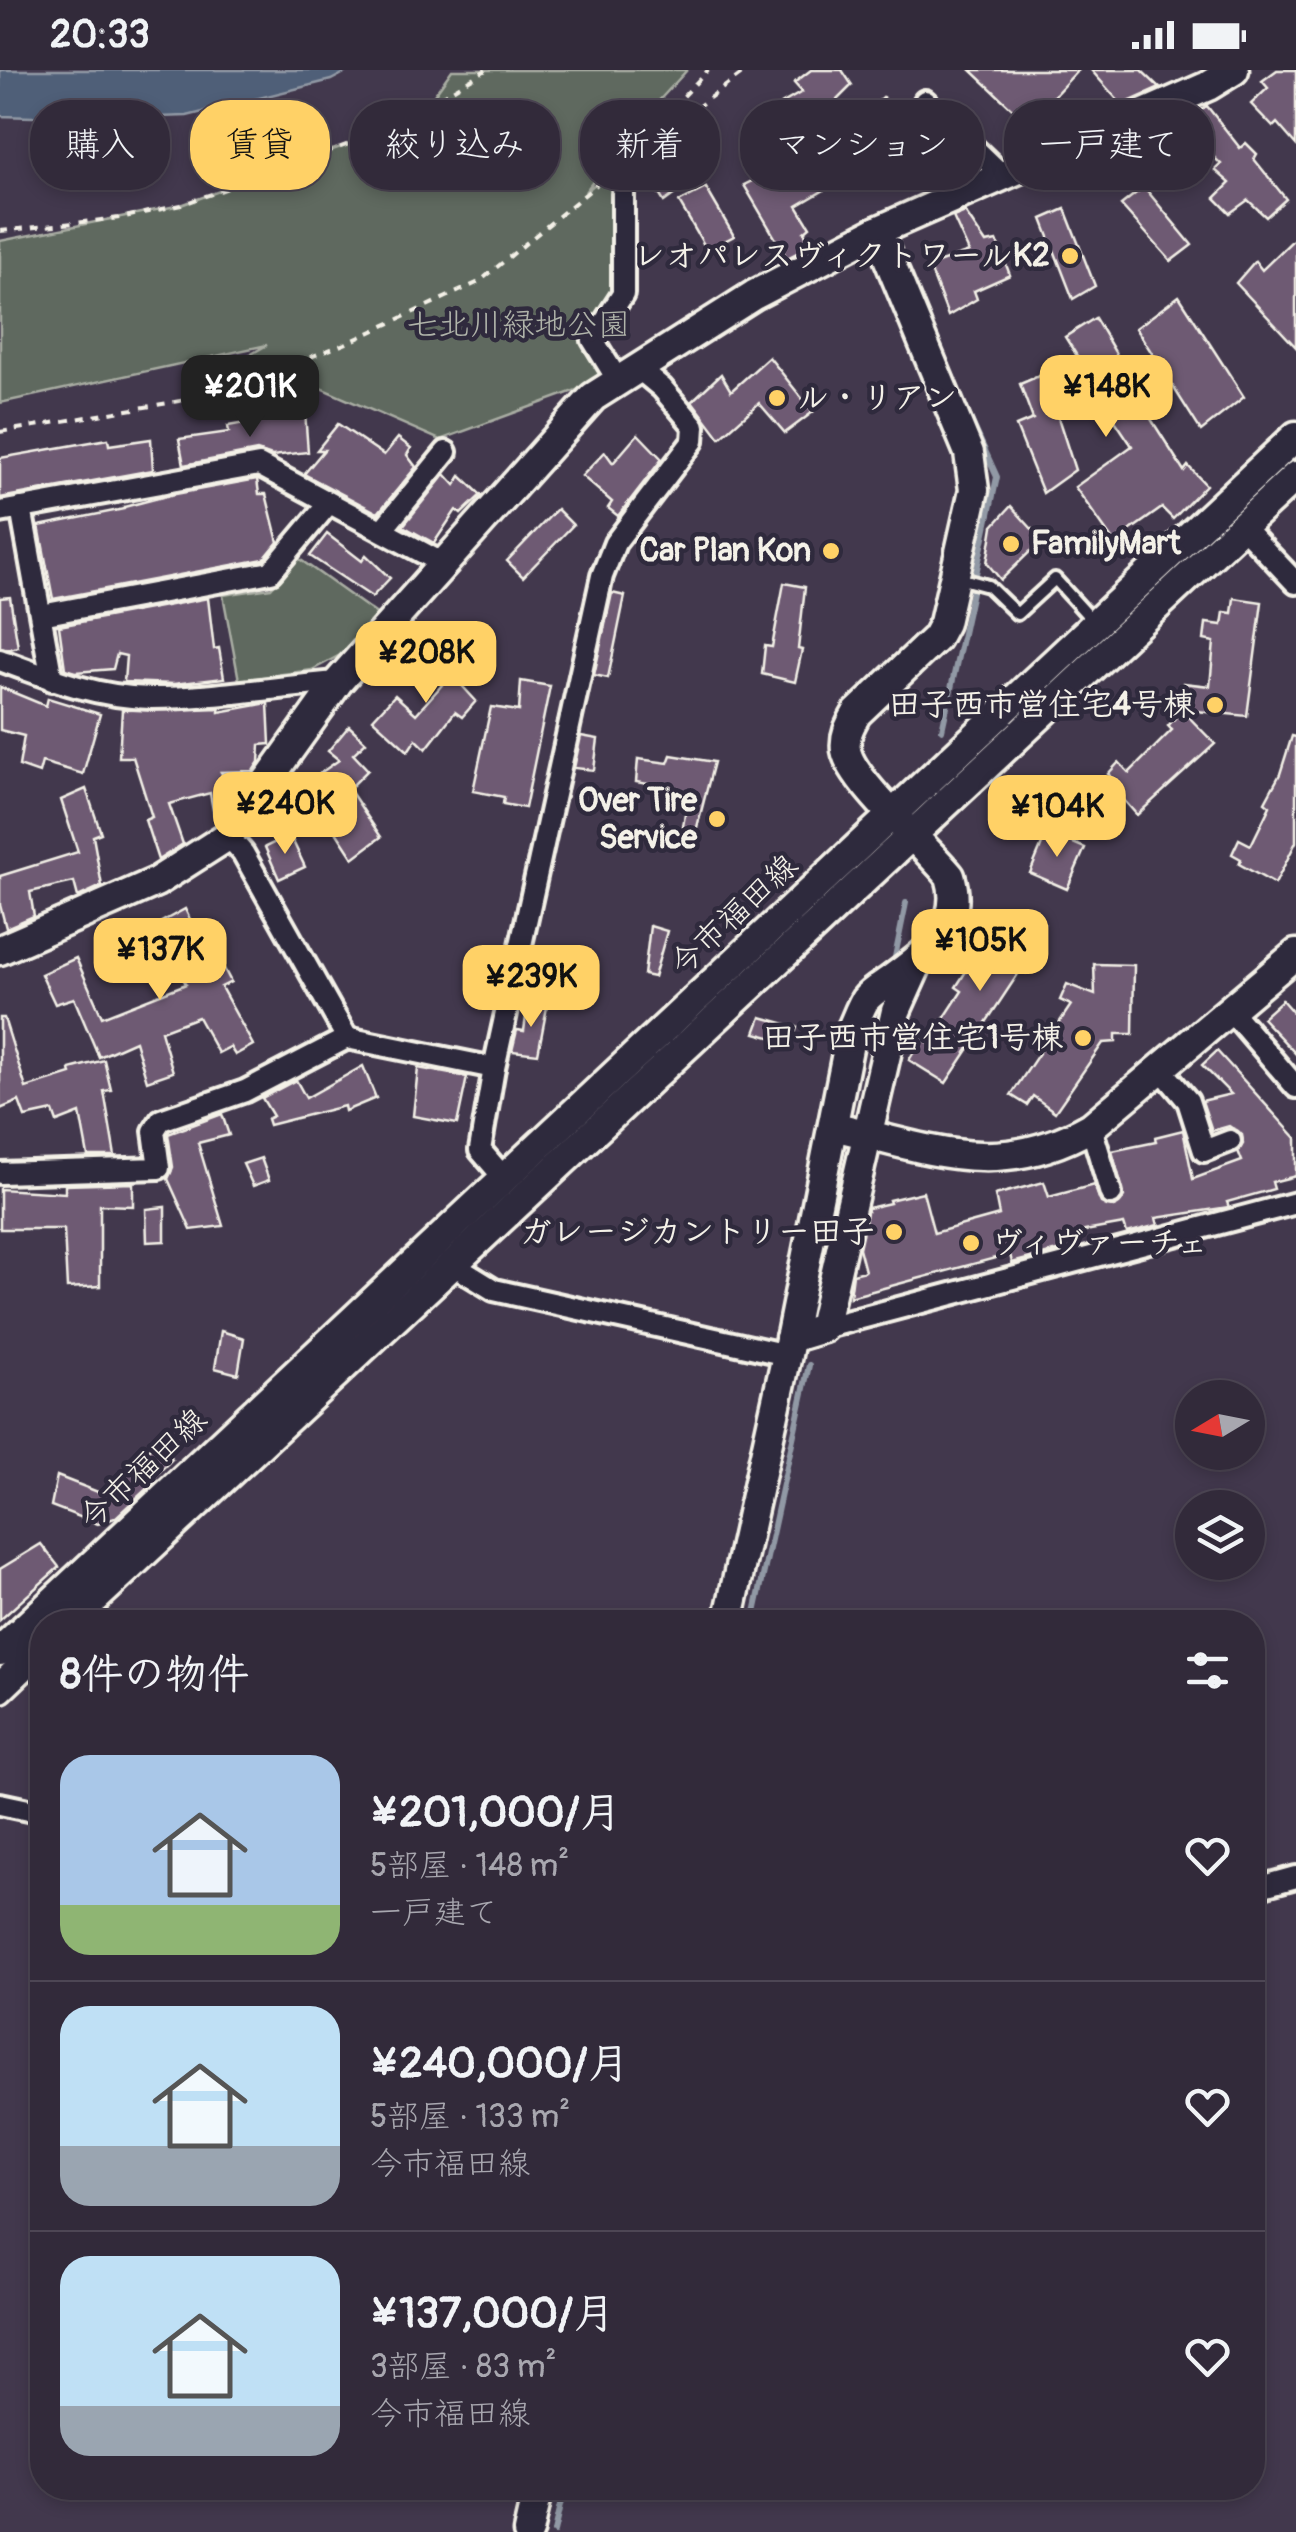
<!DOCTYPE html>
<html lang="ja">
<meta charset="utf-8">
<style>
body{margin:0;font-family:Pangolin,"Klee One",sans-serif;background:#3a3242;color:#f1f3f6;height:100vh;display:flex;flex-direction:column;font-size:38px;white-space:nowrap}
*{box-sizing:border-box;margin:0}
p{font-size:32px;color:#a8a7af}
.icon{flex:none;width:55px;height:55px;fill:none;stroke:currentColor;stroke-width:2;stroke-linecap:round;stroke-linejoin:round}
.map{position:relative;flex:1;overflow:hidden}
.sheet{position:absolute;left:30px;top:1540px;width:1235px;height:890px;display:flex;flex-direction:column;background:#322a3a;border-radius:40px;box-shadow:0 5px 15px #0003,0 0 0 2px #4d4654}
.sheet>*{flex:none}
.guide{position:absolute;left:30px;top:30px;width:1238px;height:90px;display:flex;gap:20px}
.needle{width:65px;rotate:260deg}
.tools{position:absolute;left:1175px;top:1310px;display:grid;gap:20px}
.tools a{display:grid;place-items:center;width:90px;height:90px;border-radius:50%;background:#322a3a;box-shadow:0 5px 15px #0003,0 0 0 2px #4d4654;font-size:50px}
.price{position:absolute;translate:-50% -85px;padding:0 22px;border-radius:20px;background:#ffd166;color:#111;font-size:32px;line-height:65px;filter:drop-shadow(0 2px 5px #0008)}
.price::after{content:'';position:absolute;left:50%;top:60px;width:30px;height:22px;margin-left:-15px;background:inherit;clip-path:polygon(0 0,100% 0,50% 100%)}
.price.active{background:#222;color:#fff}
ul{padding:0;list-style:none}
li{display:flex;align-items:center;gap:30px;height:250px;padding:0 30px}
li+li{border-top:2px solid #4d4654}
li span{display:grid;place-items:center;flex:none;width:280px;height:200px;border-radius:30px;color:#555}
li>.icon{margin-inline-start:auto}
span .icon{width:120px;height:120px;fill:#fffc;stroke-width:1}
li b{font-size:42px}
h2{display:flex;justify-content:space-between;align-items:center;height:120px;padding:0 30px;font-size:42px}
.chip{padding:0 35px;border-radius:40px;background:#322a3a;box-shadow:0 5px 15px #0003,0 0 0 2px #4d4654;font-size:35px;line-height:90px}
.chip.active{background:#ffd166;color:#111}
.status{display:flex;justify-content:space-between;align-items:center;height:70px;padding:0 50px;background:#322a3a;direction:ltr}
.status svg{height:28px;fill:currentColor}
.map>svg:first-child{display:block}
.green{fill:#5e695e;stroke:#a9ada3;stroke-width:2.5}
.water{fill:#4f5e78;stroke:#9199a5;stroke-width:2.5}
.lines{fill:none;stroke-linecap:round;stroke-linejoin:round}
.stream{stroke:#9199a5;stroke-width:6}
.building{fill:#6e5a73;stroke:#f4f1e8;stroke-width:2.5}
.lane-casing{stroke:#f4f1e8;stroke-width:18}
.street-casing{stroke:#f4f1e8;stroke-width:28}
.secondary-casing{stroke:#f4f1e8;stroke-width:35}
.path{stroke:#f4f1e8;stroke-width:4;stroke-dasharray:8 8;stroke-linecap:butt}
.lane{stroke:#2f2a3d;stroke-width:10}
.street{stroke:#2f2a3d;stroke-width:20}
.secondary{stroke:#2f2a3d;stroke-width:28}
.poi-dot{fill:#ffd166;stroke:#2f2a3d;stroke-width:4}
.labels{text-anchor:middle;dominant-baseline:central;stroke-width:9;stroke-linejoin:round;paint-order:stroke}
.poi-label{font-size:32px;font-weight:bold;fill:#f4f1e8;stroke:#2f2a3d;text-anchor:end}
.park-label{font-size:32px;fill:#b0b4aa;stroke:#2f2a3d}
.street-label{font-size:32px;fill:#f4f1e8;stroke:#2f2a3d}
</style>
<div class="status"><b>20:33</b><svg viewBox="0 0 49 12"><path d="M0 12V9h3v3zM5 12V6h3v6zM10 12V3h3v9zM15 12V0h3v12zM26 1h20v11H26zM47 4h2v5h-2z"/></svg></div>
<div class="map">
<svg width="1296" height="2462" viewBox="0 0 1296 2462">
<rect width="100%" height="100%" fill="#42384d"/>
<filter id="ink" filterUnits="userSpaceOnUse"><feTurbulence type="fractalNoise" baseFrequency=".01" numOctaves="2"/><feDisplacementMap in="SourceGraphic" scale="20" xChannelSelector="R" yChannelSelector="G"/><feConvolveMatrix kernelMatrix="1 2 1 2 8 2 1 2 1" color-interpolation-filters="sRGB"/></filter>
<g filter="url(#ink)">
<g class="green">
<path d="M452,0H687L632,60L585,122L628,88L623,190L597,279L612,307L440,370L295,307L284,298L194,317L267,275L0,333V171L181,135L382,62L427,35Z"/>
<path d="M298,488L378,545L340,585L312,600L239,610L223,525L271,518Z"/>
</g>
<path class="water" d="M0,0H350L331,10L187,46L102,49L0,46Z"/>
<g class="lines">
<g class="stream">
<path d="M942,660L997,407L962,330"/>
<path d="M895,887L906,833"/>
<path d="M753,1552L809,1295"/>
<path d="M554,2462L564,2418"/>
</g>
</g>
<g class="building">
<path d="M811,0H842L852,15L817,50L834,74L871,46L867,42L883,27L901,46L908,40L928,63L925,67L943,82L938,90L953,106L934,117L912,94L875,117L862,98L797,136L810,157L804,162L812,175L787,188L744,115L809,83L790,52L780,57L769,41L802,22L794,13Z"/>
<path d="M971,0H1078L1053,27L1078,48L1073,56L1044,69Z"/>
<path d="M1091,0H1141L1160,18L1122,35Z"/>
<path d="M1277,0H1296V75L1277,53L1273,57L1251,34L1268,18L1262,11Z"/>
<path d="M1207,36L1240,78L1246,73L1257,84L1254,89L1286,129L1266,147L1248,130L1230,143L1215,128L1230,113L1215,100L1221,94L1181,55Z"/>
<path d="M668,108L679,121L664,132L654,116Z"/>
<path d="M1144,117L1192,175L1171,191L1121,135Z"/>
<path d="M706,118L734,166L707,180L679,132Z"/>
<path d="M1065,139L1095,216L1073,229L1042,149Z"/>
<path d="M965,142L986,173L997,171L1010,205L974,221L977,229L948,246L929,196L969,182L953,147Z"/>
<path d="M1296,167V277L1236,213L1255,191L1262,200Z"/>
<path d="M1179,226L1244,327L1201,361L1136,258Z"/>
<path d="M1095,248L1142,328L1139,330L1184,401L1188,396L1206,415L1173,449L1162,438L1114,472L1075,417L1132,376L1108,340L1104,342L1089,317L1053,332L1075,400L1043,423L1016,356L1033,349L1020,314L1079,289L1065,267Z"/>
<path d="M769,287L813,342L785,363L759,333L720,368L692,331L721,304L731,321Z"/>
<path d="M305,342L308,382L272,386L257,381L184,395L179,369L229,362L228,356Z"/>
<path d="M338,354L384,385L398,368L411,378L407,385L416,397L378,443L304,404L324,380H317Z"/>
<path d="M638,364L662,389L618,446L608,438L612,432L582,406L605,382L613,393Z"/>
<path d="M108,369L109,375L151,369L153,400L0,428V388Z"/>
<path d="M445,404L455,415L461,406L481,425L461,444L456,440L434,473L403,456Z"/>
<path d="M257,409L259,424H266L278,472L264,489L53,529L39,456L124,439V437L170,425Z"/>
<path d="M1011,436L1042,470L1001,510L987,493L993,456Z"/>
<path d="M557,439L573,455L523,507L507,491Z"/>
<path d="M327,464L362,491L366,485L390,508L372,527L310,486Z"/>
<path d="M784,513L805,517L798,579L802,580L795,612L762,604L765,576L772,577Z"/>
<path d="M612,523L625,526L608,608L594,605Z"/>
<path d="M10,527L18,577L9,579L0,577V528Z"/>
<path d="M208,528L214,579L219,578L224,608L174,614L124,612L126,586L117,584L113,599L75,602L65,599L59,556Z"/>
<path d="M1234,528L1262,532L1247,646L1186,640L1180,633L1183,613L1210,616L1214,572L1204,570L1206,553L1222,555L1224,542L1232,543Z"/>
<path d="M424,574L476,631L462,647L455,642L426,679L416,669L408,681L373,649L395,625L416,644L442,615L411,591Z"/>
<path d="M521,611L550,616L525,738L503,734L504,727L473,721L491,637L519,641Z"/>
<path d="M0,617L46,636L48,628L100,644L83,704L42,692L39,703L19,696L24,666L0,660Z"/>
<path d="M268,633L270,674L260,675L259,692L253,701L221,702L235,726L223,743L214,746L210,723L169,734L183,774L158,790L145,750L152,747L133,687H119L122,640L219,638V642Z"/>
<path d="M1182,640L1215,674L1137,745L1122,728L1119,730L1107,718L1114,710L1108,704L1119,692L1129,703L1172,660L1168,656Z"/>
<path d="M349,656L366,672L353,684L368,700L349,719L381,767L353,788L327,748L310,753L289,725L339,690L328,681Z"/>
<path d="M581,666L598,669L594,700L574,698Z"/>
<path d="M1292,666L1296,667V772L1275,814L1239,794L1241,789L1232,784L1239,769L1251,775L1270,736L1265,732L1280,704Z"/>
<path d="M671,685L714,692L695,765L682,762L689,721L636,712L638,689L668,693Z"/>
<path d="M86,719L101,763L93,766L102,816L78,827L74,812L30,822L34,846L6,858L0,835V806L78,782L61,730Z"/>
<path d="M1047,762L1085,778L1067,819L1030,803Z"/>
<path d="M290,765L305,797L279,809L265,777Z"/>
<path d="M1004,838L1044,854L1026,903L1020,901L946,1013L909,990L922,968L928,973L962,921L956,917L974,889L980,891L984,878L990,880Z"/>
<path d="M185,839L206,882L213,878L231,912L221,917L253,975L235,985L230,977L218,983L198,947L161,961L173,1002L147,1011L135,971L99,987L74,928L55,934L41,904L76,888L102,947L186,914L156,855Z"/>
<path d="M650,856L667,861L654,907L644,905Z"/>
<path d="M1094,894L1134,895L1133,964H1116V972L1103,973L1055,1042L1033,1026L1027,1035L1011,1025L1071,935L1060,930L1067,914L1095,925Z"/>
<path d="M1282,930L1296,946V984L1262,948Z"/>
<path d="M528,932L547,937L538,984L512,981L517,960L524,961Z"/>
<path d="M761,947L797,957L792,973L755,963Z"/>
<path d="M0,948H4L26,1018L71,1004L70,999L104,990L111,1020L104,1021L115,1086H88L80,1043L57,1052L53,1041L25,1047L19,1031L0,1039Z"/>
<path d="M1217,981L1296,1068V1106L1272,1112L1274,1119L1227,1132L1229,1137L1156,1148L1158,1155L1127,1163L1124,1154L1085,1161L1062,1169L1065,1179L1012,1193L1010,1184L850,1227L853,1204L865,1201L859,1178L868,1138L890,1133L889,1130L923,1122L934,1163L999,1145L995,1125L1044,1112L1049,1127L1094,1115L1101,1133L1114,1137L1124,1126L1112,1081L1156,1072L1155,1067L1183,1060L1193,1109L1242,1091L1238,1081L1243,1074L1242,1065L1229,1056L1212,1061L1202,1031L1231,1024L1202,995Z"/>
<path d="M363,996L376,1028L345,1041L344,1036L269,1055L267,1049L273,1046L262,1028L296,1010L306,1028Z"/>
<path d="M418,998L467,1007L457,1054L413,1046Z"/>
<path d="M222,1044L229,1065L198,1073L223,1156L191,1160L168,1109L173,1097L168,1064Z"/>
<path d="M261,1088L269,1110L253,1116L243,1094Z"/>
<path d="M133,1113V1136L100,1135V1216L67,1218L64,1159H0V1119L65,1123V1115Z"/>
<path d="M165,1137V1171L147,1172L146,1139Z"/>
<path d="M221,1261L244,1268L238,1304L215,1298Z"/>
<path d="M159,1369L172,1389L150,1411L153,1413L115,1448L98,1454L51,1436L57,1406L103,1424Z"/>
<path d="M41,1474L59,1497L0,1550V1499Z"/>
</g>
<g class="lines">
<g class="lane-casing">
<path id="lane" d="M955,507L988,516L1017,544L1055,509L1093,551"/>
</g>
<g class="street-casing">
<g id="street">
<path d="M925,31L1002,105"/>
<path d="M617,309L593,270L623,224V124L628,88"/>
<path d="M21,438L52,610"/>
<path d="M0,442L259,395L442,493"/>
<path d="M1242,456L1296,513"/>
<path d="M383,459L446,382"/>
<path d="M41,545L271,502L329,433"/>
<path d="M0,590C48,608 99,628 151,628C213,628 276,617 338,612"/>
<path d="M1231,941L1296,1017"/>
<path d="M347,968L494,998"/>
<path d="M1161,999L1188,1031L1204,1081L1230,1071"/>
<path d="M1091,1057L1111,1124"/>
<path d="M0,1103L159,1098L154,1061L161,1050L245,1021L347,968L243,783L228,766"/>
<path d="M505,1109L480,1080L494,998L602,506L615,473L693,371L694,356L662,318L638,298"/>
<path d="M455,1196L494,1220L787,1285"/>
<path d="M823,1258L1296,1133"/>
<path d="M0,1734L42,1743"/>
<path d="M1252,1819L1296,1807"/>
</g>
</g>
<g class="secondary-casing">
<g id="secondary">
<path d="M0,880L156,812L228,766L338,612L593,327L754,225L877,161L1208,16L1234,0"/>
<path d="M833,1056C930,1079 998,1110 1091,1057L1296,884"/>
<path d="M790,1268L823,1258L896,941L918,892"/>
<path d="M70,1552L1296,406"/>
<path d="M728,1552L787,1285L852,958C856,950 860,938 865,930C871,922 882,916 889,911C926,883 966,857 950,806C927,777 851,711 846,680C844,666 850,655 857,643L936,568L944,553L974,420L969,383L877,161"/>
<path d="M0,1581L1296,366"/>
<path d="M0,1618L42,1578"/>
<path d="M528,2462L538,2418"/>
</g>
</g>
<g class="path">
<path d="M640,73L708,0"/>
<path d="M645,76L747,0"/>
<path d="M0,161L120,148L181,135L382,62L486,0"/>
<path d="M0,362L209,326L347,273L479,212L606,107"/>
</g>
<use href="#lane" class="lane"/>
<use href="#street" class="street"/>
<use href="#secondary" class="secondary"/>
</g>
</g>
<g class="poi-dot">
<circle cx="1070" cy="186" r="10"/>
<circle cx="777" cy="328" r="10"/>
<circle cx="1011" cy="474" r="10"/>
<circle cx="831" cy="481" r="10"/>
<circle cx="1215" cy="635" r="10"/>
<circle cx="717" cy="749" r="10"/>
<circle cx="1083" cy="968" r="10"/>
<circle cx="894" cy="1162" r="10"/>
<circle cx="971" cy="1173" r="10"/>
</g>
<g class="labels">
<g class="poi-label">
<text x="1050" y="186">レオパレスヴィクトワールK2</text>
<text x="797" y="328" text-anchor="start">ル・リアン</text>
<text x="1031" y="474" text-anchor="start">FamilyMart</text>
<text x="811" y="481">Car Plan Kon</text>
<text x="1195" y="635">田子西市営住宅4号棟</text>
<text x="697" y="731">Over Tire<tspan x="697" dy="37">Service</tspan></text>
<text x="1063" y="968">田子西市営住宅1号棟</text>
<text x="874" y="1162">ガレージカントリー田子</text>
<text x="991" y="1173" text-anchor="start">ヴィヴァーチェ</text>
</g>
<g class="park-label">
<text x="518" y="255">七北川緑地公園</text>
</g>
<g class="street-label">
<text transform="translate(734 845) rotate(-43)">今市福田線</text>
<text transform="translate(143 1399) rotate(-43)">今市福田線</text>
</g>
</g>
</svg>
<div class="tools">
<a><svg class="needle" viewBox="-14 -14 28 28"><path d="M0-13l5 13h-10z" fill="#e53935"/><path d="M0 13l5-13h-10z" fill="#a8a7af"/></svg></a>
<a><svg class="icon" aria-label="layers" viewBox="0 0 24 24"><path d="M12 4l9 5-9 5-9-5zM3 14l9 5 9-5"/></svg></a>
</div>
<b class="price active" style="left:250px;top:370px">¥201K</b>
<b class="price" style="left:1106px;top:370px">¥148K</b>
<b class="price" style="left:426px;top:636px">¥208K</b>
<b class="price" style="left:285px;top:787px">¥240K</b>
<b class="price" style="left:1057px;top:790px">¥104K</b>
<b class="price" style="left:980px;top:924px">¥105K</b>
<b class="price" style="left:160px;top:933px">¥137K</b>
<b class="price" style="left:531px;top:960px">¥239K</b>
<div class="guide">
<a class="chip">購入</a>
<a class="chip active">賃貸</a>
<a class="chip">絞り込み</a>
<a class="chip">新着</a>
<a class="chip">マンション</a>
<a class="chip">一戸建て</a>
</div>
<section class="sheet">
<h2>8件の物件<svg class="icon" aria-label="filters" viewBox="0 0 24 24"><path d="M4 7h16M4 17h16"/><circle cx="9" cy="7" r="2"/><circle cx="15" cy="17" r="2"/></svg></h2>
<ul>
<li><span style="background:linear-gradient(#a9c7e8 75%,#8fb573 0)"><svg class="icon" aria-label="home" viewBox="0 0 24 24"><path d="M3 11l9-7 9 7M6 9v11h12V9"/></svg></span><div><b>¥201,000/月</b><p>5部屋 · 148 m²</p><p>一戸建て</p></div><svg class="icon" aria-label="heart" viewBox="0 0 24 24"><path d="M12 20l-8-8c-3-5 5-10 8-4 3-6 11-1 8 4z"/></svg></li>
<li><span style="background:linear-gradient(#bfe0f5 70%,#9aa5b1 0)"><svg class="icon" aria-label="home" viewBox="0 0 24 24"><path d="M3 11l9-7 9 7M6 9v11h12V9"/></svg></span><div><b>¥240,000/月</b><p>5部屋 · 133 m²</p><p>今市福田線</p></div><svg class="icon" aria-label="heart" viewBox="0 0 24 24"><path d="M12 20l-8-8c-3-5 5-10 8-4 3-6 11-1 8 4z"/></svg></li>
<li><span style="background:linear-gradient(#bfe0f5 75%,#9aa5b1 0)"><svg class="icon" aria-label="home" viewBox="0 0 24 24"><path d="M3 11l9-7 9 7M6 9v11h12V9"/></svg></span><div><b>¥137,000/月</b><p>3部屋 · 83 m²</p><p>今市福田線</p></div><svg class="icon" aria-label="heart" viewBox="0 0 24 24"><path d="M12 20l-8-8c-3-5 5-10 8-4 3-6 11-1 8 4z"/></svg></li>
</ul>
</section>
</div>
